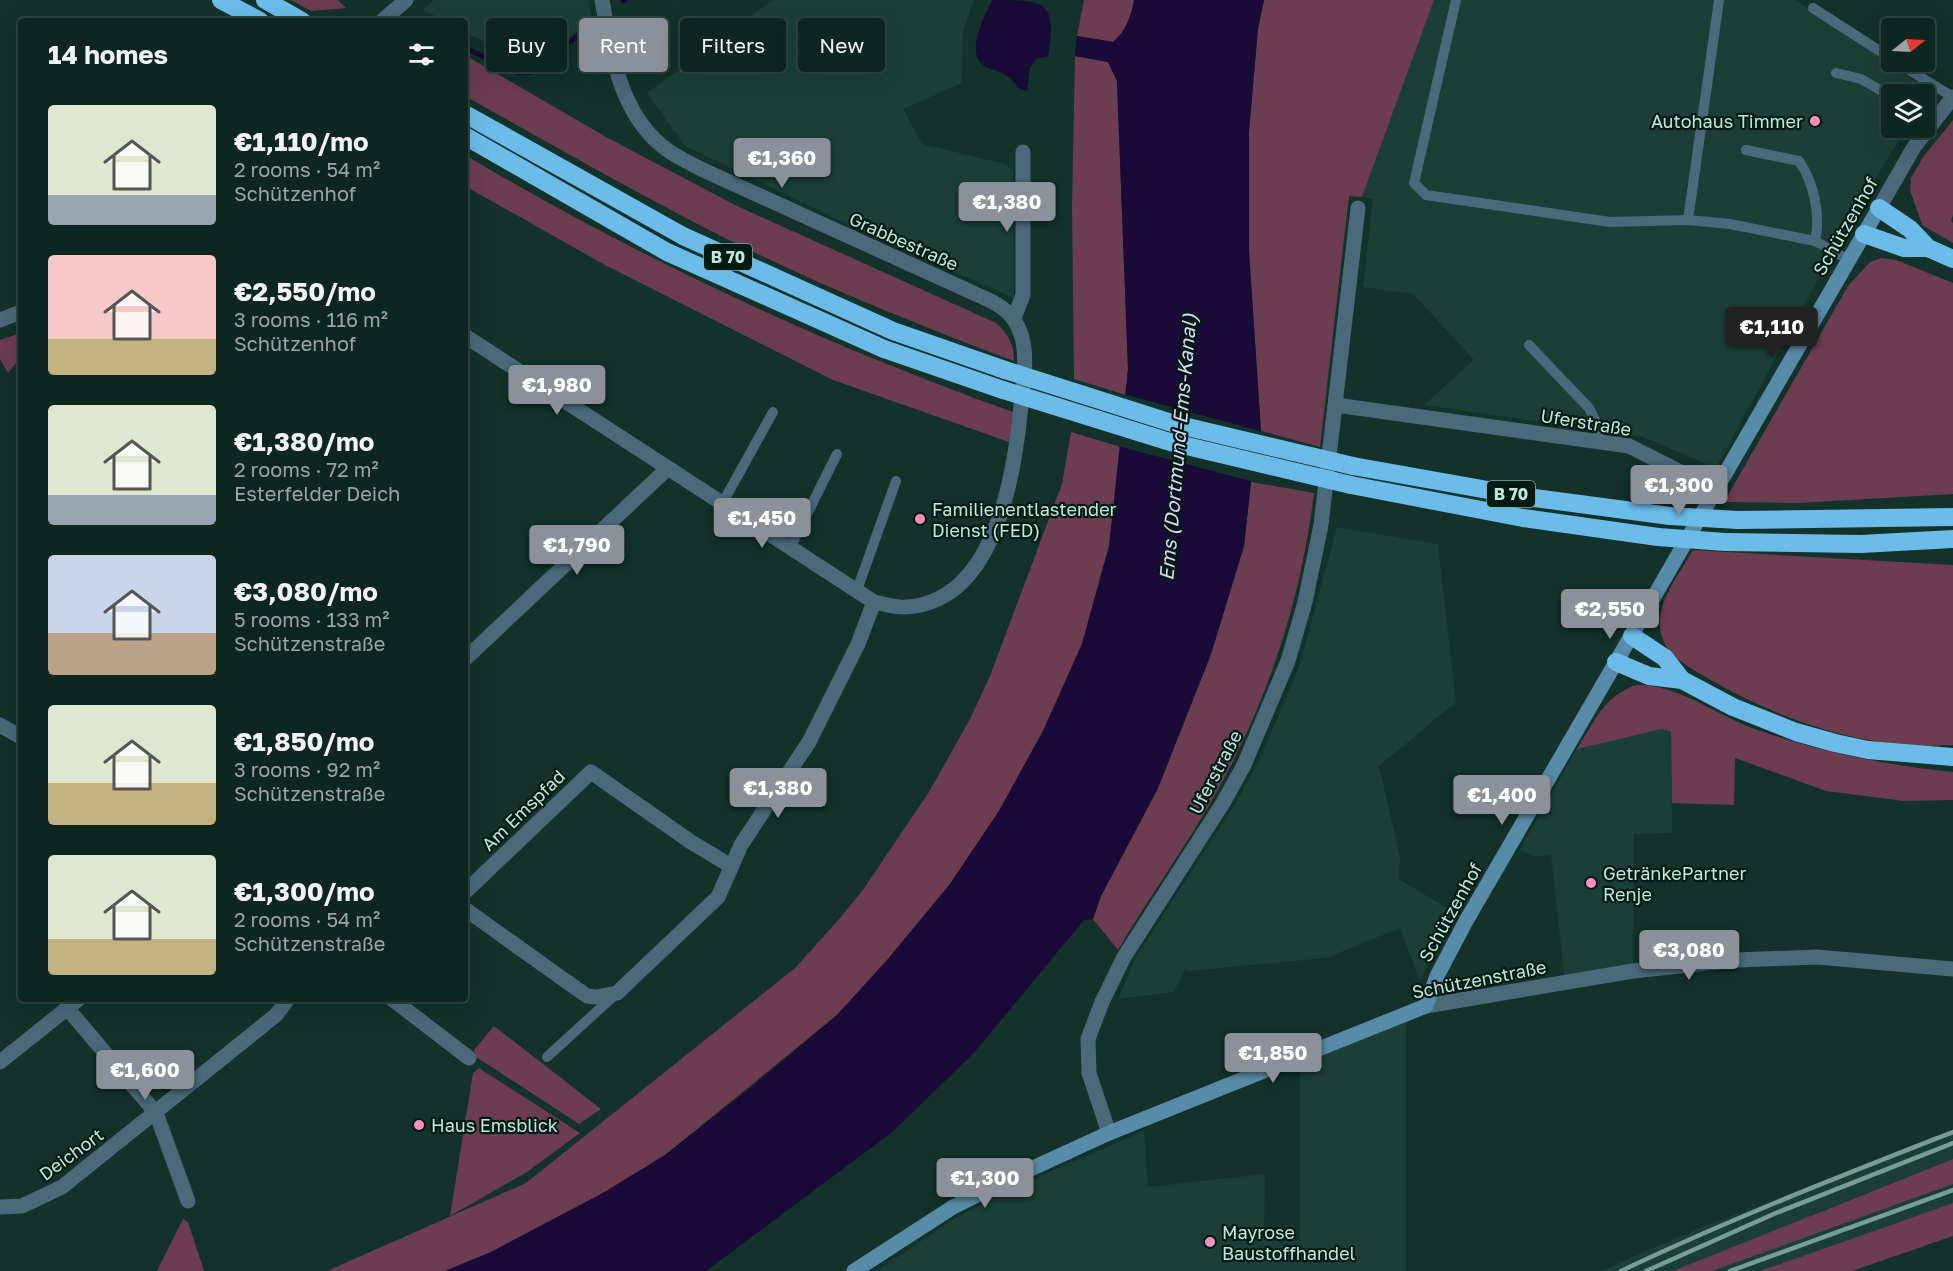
<!DOCTYPE html>
<meta charset="utf-8">
<style>
body{margin:0;font-family:"Golos Text",sans-serif;background:#172e29;color:#f1f3f6;height:100vh;display:flex;flex-direction:column;font-size:22px;white-space:nowrap}
*{box-sizing:border-box;margin:0}
p{font-size:20px;color:#9ba5a5}
.icon{flex:none;width:33px;height:33px;fill:none;stroke:currentColor;stroke-width:2;stroke-linecap:round;stroke-linejoin:round}
.map{position:relative;flex:1;overflow:hidden}
.panel{position:absolute;left:18px;top:18px;width:450px;height:984px;display:flex;flex-direction:column;background:#0e2620;border-radius:6px;box-shadow:0 6px 24px #0002,0 0 0 2px #2e433e}
.panel>*{flex:none}
.banner{position:absolute;left:486px;top:18px;width:570px;height:54px;display:flex;gap:12px}
.needle{width:39px;rotate:72deg}
.controls{position:absolute;left:1881px;top:18px;display:grid;gap:12px}
.controls a{display:grid;place-items:center;width:54px;height:54px;border-radius:6px;background:#0e2620;box-shadow:0 6px 24px #0002,0 0 0 2px #2e433e;font-size:30px}
.price{position:absolute;translate:-50% -51px;padding:0 14px;border-radius:6px;background:#8c9099;color:#fff;font-size:20px;line-height:39px;filter:drop-shadow(0 2px 3px #0008)}
.price::after{content:'';position:absolute;left:50%;top:36px;width:18px;height:14px;margin-left:-9px;background:inherit;clip-path:polygon(0 0,100% 0,50% 100%)}
.price.selected{background:#222;color:#fff}
ul{padding:0;list-style:none}
li{display:flex;align-items:center;gap:18px;height:150px;padding:0 30px}
li span{display:grid;place-items:center;flex:none;width:168px;height:120px;border-radius:6px;color:#555}
li>.icon{margin-inline-start:auto}
span .icon{width:72px;height:72px;fill:#fffc;stroke-width:1}
li b{font-size:26px}
h2{display:flex;justify-content:space-between;align-items:center;height:72px;padding:0 30px;font-size:26px}
.chip{padding:0 21px;border-radius:6px;background:#0e2620;box-shadow:0 6px 24px #0002,0 0 0 2px #2e433e;font-size:21px;line-height:54px}
.chip.selected{background:#8c9099;color:#fff}
.map>svg:first-child{display:block}
.built{fill:#1b3f36}
.green{fill:#6c3c50}
.water{fill:#1a0a37}
.pier{fill:#12322a}
.lines{fill:none;stroke-linecap:round;stroke-linejoin:round}
.stream{stroke:#1a0a37;stroke-width:5}
.lane{stroke:#4a697a;stroke-width:10}
.street{stroke:#4a697a;stroke-width:15}
.secondary{stroke:#588ba7;stroke-width:15}
.highway{stroke:#6bbce9;stroke-width:18}
.rail{stroke:#769e92;stroke-width:4.5}
.highway-bridge{stroke:#6bbce9;stroke-width:18}
.poi-dot{fill:#fe8ebd;stroke:#001a13;stroke-width:2}
.labels{text-anchor:middle;dominant-baseline:central;stroke-width:4.5;stroke-linejoin:round;paint-order:stroke}
.shield{fill:#001a13;stroke:#84ac9f;stroke-width:1.5}
.shield-label{font-size:16px;font-weight:bold;fill:#bceadb}
.poi-label{font-size:18px;fill:#bceadb;stroke:#001a13;text-anchor:start}
.street-label{font-size:18px;fill:#bceadb;stroke:#001a13}
.water-label{font-size:20px;font-style:italic;fill:#dbd5f6;stroke:#001a13}
</style>
<div class="map">
<svg width="1953" height="1271" viewBox="0 0 1953 1271">
<rect width="100%" height="100%" fill="#12322a"/>
<g class="built">
<path d="M434,0H588L592,19L532,67L465,32V21H445L423,10Z"/>
<path d="M773,0H974L963,31L962,83L903,109L922,144L1005,164L1013,170L1014,298L851,226L685,146L647,93Z"/>
<path d="M1434,0H1795L1932,92L1925,102L1924,94H1892V128H1906L1848,224L1716,468L1643,437L1424,405L1474,360L1413,294L1363,287L1373,199L1362,197Z"/>
<path d="M1337,527L1438,544L1456,702L1379,766L1400,857L1399,879L1455,913L1420,981L1400,928L1326,958L1189,971L1185,969L1174,992L1118,999L1136,957L1236,803L1259,761L1300,664Z"/>
<path d="M1662,729L1671,732L1672,833L1634,834L1633,971L1565,983L1551,855L1534,857L1520,849L1577,749Z"/>
<path d="M1406,1021V1271H877L955,1218L1010,1189L1144,1131L1148,1187L1265,1174L1264,1240L1300,1241V1065Z"/>
<path d="M1953,1131V1159L1811,1215L1816,1233L1953,1184V1203L1760,1271H1601L1695,1230Z"/>
</g>
<g class="green">
<path d="M291,0H338L346,8L311,11Z"/>
<path d="M1084,0H1134C1131,17 1126,31 1113,42L1077,36Z"/>
<path d="M1264,0H1434L1362,197L1349,196L1320,447L1261,431L1249,252V131L1258,28Z"/>
<path d="M465,55L606,137L737,206L996,323C1008,334 1014,344 1014,361C902,319 790,273 684,217C610,178 538,137 465,96Z"/>
<path d="M1075,56L1108,62L1117,81L1128,369L1126,395L1074,379L1072,206Z"/>
<path d="M1953,120V215L1951,221L1953,223V243L1922,225L1910,190L1911,178L1923,157Z"/>
<path d="M465,155C639,258 822,344 1013,412L1009,442L833,380L605,265L465,186Z"/>
<path d="M1881,258L1896,260L1953,283V494L1799,503L1724,502L1848,286L1870,262Z"/>
<path d="M21,333V357L8,373L0,359V340Z"/>
<path d="M1071,432L1121,447L1109,546L1082,644L1043,731L999,811L950,884L888,959L837,1015L665,1155L603,1193L491,1252L445,1271H327L526,1183L795,968L841,917L865,887L929,792L970,719L990,676L1062,484Z"/>
<path d="M1251,482L1314,493C1301,600 1268,701 1215,795C1185,848 1149,897 1118,950L1093,919L1101,896L1158,788L1211,654L1244,546Z"/>
<path d="M1693,550L1953,565V745C1868,751 1782,721 1709,679C1688,666 1664,656 1660,629C1657,601 1680,573 1693,550Z"/>
<path d="M1636,685C1679,684 1715,715 1755,729C1820,752 1885,765 1953,772V800L1904,801L1826,791L1735,758L1734,805L1672,803L1671,732L1662,729L1577,749C1594,722 1604,696 1636,685Z"/>
<path d="M494,1026L601,1109L579,1124L476,1057L474,1050Z"/>
<path d="M479,1068L580,1133L527,1172L450,1216L473,1073Z"/>
<path d="M1953,1159V1184L1712,1271H1673Z"/>
<path d="M1953,1203V1236L1852,1271H1760Z"/>
<path d="M183,1219L188,1222L204,1271H157Z"/>
</g>
<g class="water">
<path d="M992,0C1044,0 1058,0 1048,56L1036,59L1030,67L1027,91L1018,88C1013,79 1006,75 997,71C991,69 984,67 980,62C968,47 985,16 992,0Z"/>
<path d="M1134,0H1264L1258,28L1249,131V252L1261,431L1251,482L1244,546L1211,654L1158,788L1101,896L1093,919L1084,920L973,1054L891,1133L706,1271H445L491,1252L603,1193L665,1155L755,1084L837,1015L888,959L950,884L999,811L1043,731L1082,644L1109,546L1128,369L1117,81L1108,62L1075,56L1077,36L1113,42C1126,31 1131,17 1134,0Z"/>
</g>
<path class="pier" d="M1123,394L1264,432L1254,482L1118,446Z"/>
<g class="lines">
<g class="stream">
<path d="M623,1L625,0"/>
<path d="M465,48L519,73L532,72L590,26"/>
</g>
<g class="lane">
<path d="M1456,0L1414,183L1426,195L1610,222L1688,220L1730,224L1815,241L1849,260"/>
<path d="M1813,8L1892,59"/>
<path d="M1896,62L1953,97"/>
<path d="M1836,73L1861,79L1892,97"/>
<path d="M1746,150L1799,161C1814,183 1821,215 1815,241"/>
<path d="M1688,220L1719,0"/>
<path d="M1529,345L1589,408L1598,426L1599,442"/>
<path d="M722,504L773,412"/>
<path d="M790,548L837,454"/>
<path d="M857,590L896,481"/>
<path d="M547,1057L617,993"/>
</g>
<g class="street">
<path d="M382,21L406,0"/>
<path d="M1879,208L1914,147L1953,97"/>
<path d="M1014,318L1023,295V152"/>
<path d="M0,320L21,312"/>
<path d="M465,336L874,602C884,604 896,608 906,607C992,602 1013,483 1020,415C1022,389 1029,359 1021,334C1015,317 1006,309 991,301L701,169C688,162 672,155 661,145C619,110 611,51 602,0"/>
<path d="M1336,405L1629,446L1714,489"/>
<path d="M465,659L667,469"/>
<path d="M0,725L21,737"/>
<path d="M465,892L591,772L691,842L731,866"/>
<path d="M465,909L587,996L597,997L617,993L718,897L741,845L809,742L858,644L874,602"/>
<path d="M392,999L469,1058"/>
<path d="M1426,1006L1633,971L1736,960L1817,957L1953,969"/>
<path d="M67,1008L156,1113L188,1201"/>
<path d="M0,1062L79,999"/>
<path d="M1109,1133L1089,1073L1088,1039L1102,1002L1124,957L1223,803L1244,765L1288,661L1305,602L1321,525L1358,208"/>
<path d="M0,1207L22,1206L62,1187L276,1015L288,999"/>
</g>
<path class="secondary" d="M854,1271L953,1207L1007,1180L1109,1133L1426,1006L1437,976L1466,921L1879,208"/>
<g class="highway">
<path d="M221,0L260,21"/>
<path d="M265,0L302,21"/>
<path d="M465,114L683,236L893,331L1005,370"/>
<path d="M465,136L667,252L884,349L1003,390"/>
<path d="M1879,208L1910,229L1928,248L1953,259"/>
<path d="M1864,234L1904,248H1928"/>
<path d="M1353,466L1527,497L1670,516"/>
<path d="M1351,485L1523,518L1658,537"/>
<path d="M1738,520L1953,517"/>
<path d="M1725,542L1861,544L1953,539"/>
<path d="M1632,636L1665,658L1682,680"/>
<path d="M1616,662L1649,676L1682,680L1733,707L1796,732L1835,743L1868,750L1953,757"/>
</g>
<g class="rail">
<path d="M1621,1271C1730,1219 1841,1176 1953,1132"/>
<path d="M1646,1271L1776,1213L1953,1143"/>
<path d="M1730,1271L1953,1190"/>
</g>
<g class="highway-bridge">
<path d="M1005,370L1175,424L1353,466"/>
<path d="M1003,390L1170,442L1351,485"/>
<path d="M1670,516L1738,520"/>
<path d="M1658,537L1725,542"/>
</g>
</g>
<g class="poi-dot">
<circle cx="1815" cy="121" r="6"/>
<circle cx="920" cy="519" r="6"/>
<circle cx="1591" cy="883" r="6"/>
<circle cx="419" cy="1125" r="6"/>
<circle cx="1210" cy="1242" r="6"/>
</g>
<g class="labels">
<g class="shield">
<rect x="704" y="244" width="48" height="26" rx="4.5"/>
<rect x="1487" y="481" width="48" height="26" rx="4.5"/>
</g>
<g class="shield-label">
<text x="728" y="257">B 70</text>
<text x="1511" y="494">B 70</text>
</g>
<g class="poi-label">
<text x="1803" y="121" text-anchor="end">Autohaus Timmer</text>
<text x="932" y="509">Familienentlastender<tspan x="932" dy="21">Dienst (FED)</tspan></text>
<text x="1603" y="873">GetränkePartner<tspan x="1603" dy="21">Renje</tspan></text>
<text x="431" y="1125">Haus Emsblick</text>
<text x="1222" y="1232">Mayrose<tspan x="1222" dy="21">Baustoffhandel</tspan></text>
</g>
<g class="street-label">
<text transform="translate(1845 226) rotate(-60)">Schützenhof</text>
<text transform="translate(904 241) rotate(24)">Grabbestraße</text>
<text transform="translate(1586 422) rotate(9)">Uferstraße</text>
<text transform="translate(1215 772) rotate(-62)">Uferstraße</text>
<text transform="translate(523 810) rotate(-44)">Am Emspfad</text>
<text transform="translate(1450 912) rotate(-61)">Schützenhof</text>
<text transform="translate(1479 979) rotate(-11)">Schützenstraße</text>
<text transform="translate(71 1154) rotate(-36)">Deichort</text>
</g>
<g class="water-label">
<text transform="translate(1177 447) rotate(-85)">Ems (Dortmund-Ems-Kanal)</text>
</g>
</g>
</svg>
<div class="controls">
<a><svg class="needle" viewBox="-14 -14 28 28"><path d="M0-13l5 13h-10z" fill="#e53935"/><path d="M0 13l5-13h-10z" fill="#9ba5a5"/></svg></a>
<a><svg class="icon" aria-label="layers" viewBox="0 0 24 24"><path d="M12 4l9 5-9 5-9-5zM3 14l9 5 9-5"/></svg></a>
</div>
<b class="price" style="left:782px;top:189px">€1,360</b>
<b class="price" style="left:1007px;top:233px">€1,380</b>
<b class="price selected" style="left:1772px;top:358px">€1,110</b>
<b class="price" style="left:557px;top:416px">€1,980</b>
<b class="price" style="left:1679px;top:516px">€1,300</b>
<b class="price" style="left:762px;top:549px">€1,450</b>
<b class="price" style="left:577px;top:576px">€1,790</b>
<b class="price" style="left:1610px;top:640px">€2,550</b>
<b class="price" style="left:778px;top:819px">€1,380</b>
<b class="price" style="left:1502px;top:826px">€1,400</b>
<b class="price" style="left:1689px;top:981px">€3,080</b>
<b class="price" style="left:1273px;top:1084px">€1,850</b>
<b class="price" style="left:145px;top:1101px">€1,600</b>
<b class="price" style="left:985px;top:1209px">€1,300</b>
<div class="banner">
<a class="chip">Buy</a>
<a class="chip selected">Rent</a>
<a class="chip">Filters</a>
<a class="chip">New</a>
</div>
<section class="panel">
<h2>14 homes<svg class="icon" aria-label="filters" viewBox="0 0 24 24"><path d="M4 7h16M4 17h16"/><circle cx="9" cy="7" r="2"/><circle cx="15" cy="17" r="2"/></svg></h2>
<ul>
<li><span style="background:linear-gradient(#dfe7d0 75%,#9aa5b1 0)"><svg class="icon" aria-label="home" viewBox="0 0 24 24"><path d="M3 11l9-7 9 7M6 9v11h12V9"/></svg></span><div><b>€1,110/mo</b><p>2 rooms · 54 m²</p><p>Schützenhof</p></div></li>
<li><span style="background:linear-gradient(#f6c9c9 70%,#c2b280 0)"><svg class="icon" aria-label="home" viewBox="0 0 24 24"><path d="M3 11l9-7 9 7M6 9v11h12V9"/></svg></span><div><b>€2,550/mo</b><p>3 rooms · 116 m²</p><p>Schützenhof</p></div></li>
<li><span style="background:linear-gradient(#dfe7d0 75%,#9aa5b1 0)"><svg class="icon" aria-label="home" viewBox="0 0 24 24"><path d="M3 11l9-7 9 7M6 9v11h12V9"/></svg></span><div><b>€1,380/mo</b><p>2 rooms · 72 m²</p><p>Esterfelder Deich</p></div></li>
<li><span style="background:linear-gradient(#c9d6e8 65%,#b9a48a 0)"><svg class="icon" aria-label="home" viewBox="0 0 24 24"><path d="M3 11l9-7 9 7M6 9v11h12V9"/></svg></span><div><b>€3,080/mo</b><p>5 rooms · 133 m²</p><p>Schützenstraße</p></div></li>
<li><span style="background:linear-gradient(#dfe7d0 65%,#c2b280 0)"><svg class="icon" aria-label="home" viewBox="0 0 24 24"><path d="M3 11l9-7 9 7M6 9v11h12V9"/></svg></span><div><b>€1,850/mo</b><p>3 rooms · 92 m²</p><p>Schützenstraße</p></div></li>
<li><span style="background:linear-gradient(#dfe7d0 70%,#c2b280 0)"><svg class="icon" aria-label="home" viewBox="0 0 24 24"><path d="M3 11l9-7 9 7M6 9v11h12V9"/></svg></span><div><b>€1,300/mo</b><p>2 rooms · 54 m²</p><p>Schützenstraße</p></div></li>
</ul>
</section>
</div>
